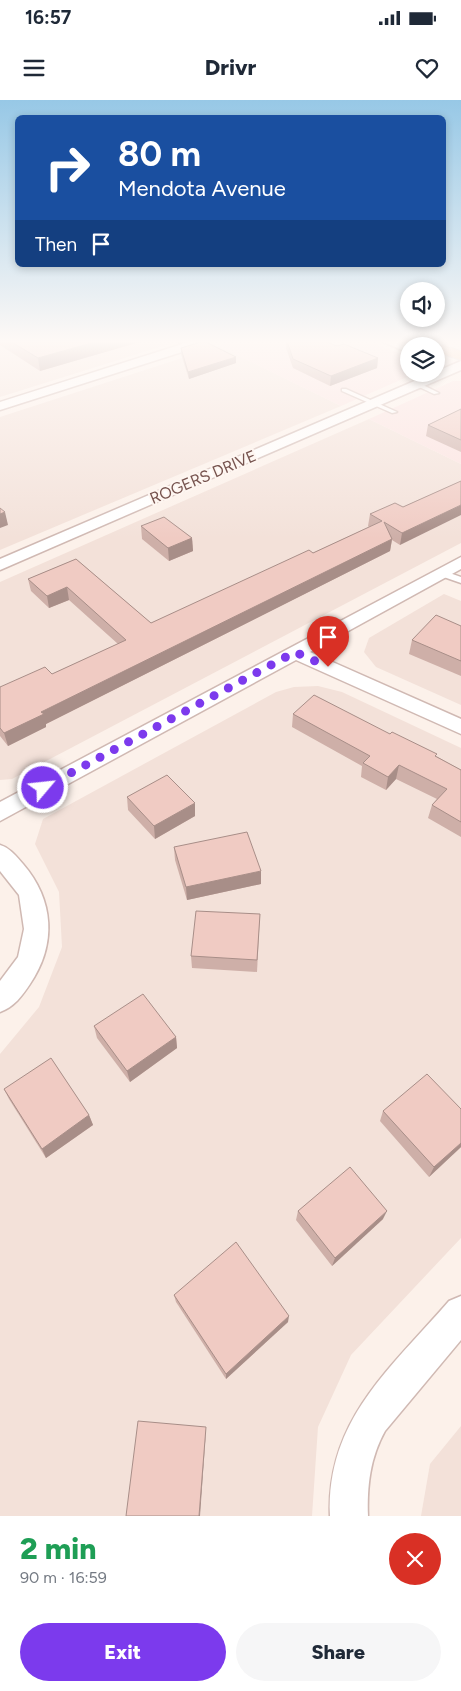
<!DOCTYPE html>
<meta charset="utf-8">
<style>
:root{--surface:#fff;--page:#f6f6f7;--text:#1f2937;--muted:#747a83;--accent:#7c3aed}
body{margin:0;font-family:Figtree,sans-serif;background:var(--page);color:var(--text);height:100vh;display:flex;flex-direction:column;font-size:19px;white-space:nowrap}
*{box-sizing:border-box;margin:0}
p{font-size:16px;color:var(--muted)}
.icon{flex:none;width:28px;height:28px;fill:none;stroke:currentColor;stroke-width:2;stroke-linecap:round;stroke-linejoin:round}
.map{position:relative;height:1416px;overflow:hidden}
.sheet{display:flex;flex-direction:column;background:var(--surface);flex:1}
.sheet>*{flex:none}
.top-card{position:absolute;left:15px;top:15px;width:431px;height:152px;border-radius:8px;box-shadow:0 2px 8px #0003;background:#1a4fa0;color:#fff;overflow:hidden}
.tools{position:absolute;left:400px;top:182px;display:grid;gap:10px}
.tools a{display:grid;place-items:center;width:45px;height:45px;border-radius:50%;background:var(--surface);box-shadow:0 2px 8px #0003;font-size:25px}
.pin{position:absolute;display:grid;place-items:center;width:42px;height:42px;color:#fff;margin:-51px -21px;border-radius:50% 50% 50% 0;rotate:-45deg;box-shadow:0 0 5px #0007}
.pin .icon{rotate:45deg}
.me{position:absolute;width:55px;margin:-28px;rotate:62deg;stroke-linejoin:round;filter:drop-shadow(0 0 4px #0008)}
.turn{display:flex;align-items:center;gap:18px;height:105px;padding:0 20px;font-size:22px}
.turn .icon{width:65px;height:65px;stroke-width:2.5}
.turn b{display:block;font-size:35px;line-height:42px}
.then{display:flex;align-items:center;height:48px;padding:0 20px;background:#0003;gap:10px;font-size:19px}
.round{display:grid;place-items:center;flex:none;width:52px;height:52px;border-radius:26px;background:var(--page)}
.summary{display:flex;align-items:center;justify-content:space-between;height:85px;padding:0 20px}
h1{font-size:30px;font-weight:800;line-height:38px;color:#1e9e55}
.cta{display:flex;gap:10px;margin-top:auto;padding:10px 20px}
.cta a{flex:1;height:58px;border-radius:30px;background:var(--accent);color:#fff;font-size:20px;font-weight:800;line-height:58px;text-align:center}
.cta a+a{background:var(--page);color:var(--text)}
.status{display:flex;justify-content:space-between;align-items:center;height:35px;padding:0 25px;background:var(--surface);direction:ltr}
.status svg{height:14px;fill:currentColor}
header{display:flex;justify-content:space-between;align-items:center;height:65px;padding:0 20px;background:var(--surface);font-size:22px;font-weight:800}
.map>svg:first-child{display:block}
.residential{fill:#f3e1d9}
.commercial{fill:#fbe1df}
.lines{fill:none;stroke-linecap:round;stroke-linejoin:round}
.service-casing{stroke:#d0b9b3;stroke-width:3}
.minor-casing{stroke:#d0b9b3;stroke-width:3}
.primary-casing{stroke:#d9cfcd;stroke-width:2}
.service{fill:#fff;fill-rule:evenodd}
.minor{fill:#fff;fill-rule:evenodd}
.primary{fill:#f6c7a7;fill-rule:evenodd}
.wall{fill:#ceafa8}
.shaded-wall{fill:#a88e88}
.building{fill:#f0cbc3;stroke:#a88e88}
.route{stroke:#7c3aed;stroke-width:9;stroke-dasharray:0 16.2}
.labels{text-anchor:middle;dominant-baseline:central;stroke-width:4;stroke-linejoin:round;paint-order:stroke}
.far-street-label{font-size:16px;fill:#76534e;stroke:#fef6f1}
</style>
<div class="status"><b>16:57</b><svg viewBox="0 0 49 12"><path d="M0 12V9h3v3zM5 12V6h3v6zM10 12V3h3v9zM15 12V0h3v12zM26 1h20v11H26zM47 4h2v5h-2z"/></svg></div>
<header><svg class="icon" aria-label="menu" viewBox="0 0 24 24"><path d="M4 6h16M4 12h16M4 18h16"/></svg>Drivr<svg class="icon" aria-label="heart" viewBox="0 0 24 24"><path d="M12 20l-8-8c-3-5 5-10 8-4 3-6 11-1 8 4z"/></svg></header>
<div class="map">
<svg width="461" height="1416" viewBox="0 0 461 1416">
<rect width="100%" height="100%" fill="#fcf1ea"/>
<!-- residential -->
<g class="residential">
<path d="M0,241h179l-179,56z"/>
<path d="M219,246l122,60 -341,144v-133z"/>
<path d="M369,319l92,45v79l-449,236 -12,1v-198z"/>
<path d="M444,494l17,7v104l-85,-38 -12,-15 5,-14z"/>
<path d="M318,586l24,6 119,56v490l-110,117 -33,72 -6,89h-312v-462l39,-47 23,-60 -3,-55 -24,-48 8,-25 233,-127 18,-5z"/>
<path d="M461,1326v90h-40l9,-52z"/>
</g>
<!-- commercial -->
<g class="commercial">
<path d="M233,241h132l44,16v17h5l-73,32 -122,-60z"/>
<path d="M453,281h8v83l-92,-45z"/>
</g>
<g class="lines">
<!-- service casing -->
<g class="service-casing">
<g id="service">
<path d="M415,283h4l20,10 -5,1 -19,-9z"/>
<path d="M342,289h4l51,23 -5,1 -50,-22z"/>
<path d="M441,470l20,7v6l-23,-8 -1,-2z"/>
</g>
</g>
<!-- minor casing -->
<g class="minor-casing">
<g id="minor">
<path d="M192,241h17l-2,3 -207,66v-8z"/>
<path d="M381,241h16l16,5h-4v7z"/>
<path d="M461,261v9l-461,200v-11z"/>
<path d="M461,457v12l-151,83 151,67v15l-165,-74 -296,161v-19z"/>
<path d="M0,745c10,3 16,11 23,19 31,36 34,80 7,120 -8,12 -16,23 -30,28v-31l18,-24 6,-28 -5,-34 -19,-24z"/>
<path d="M461,1196v44l-76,91c-15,27 -18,55 -17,85h-38c-4,-96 61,-148 119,-215z"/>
</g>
</g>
<!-- primary casing -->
<g class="primary-casing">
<path id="primary" d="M436,243l25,8v9l-25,-8v-6h-7z"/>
</g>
<!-- service -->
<use href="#service" class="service"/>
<!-- minor -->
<use href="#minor" class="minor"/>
<!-- primary -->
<use href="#primary" class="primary"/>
</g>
<!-- wall -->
<g class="wall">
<path d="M0,241h143l-103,30 -40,-26z"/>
<path d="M286,241h38l13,5 41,12 -1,10 -47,18 -37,-18 -7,-20z"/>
<path d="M181,248l55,15 -47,16 -8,-25z"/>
<path d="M461,309v43l-35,-16 2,-11z"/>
<path d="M461,381l-61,64 -8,-5 -2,11 -344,173v3l-38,19 -8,-10v-49l52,-13 66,-30 -49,-44 -20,8 -18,-17 -3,-12 48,-20 75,64 162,-70 56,-26 -1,-1 2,-12 33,-7z"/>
<path d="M141,426l51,12 1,13 -24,10 -27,-22z"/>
<path d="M461,526v50l-52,-22 3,-14z"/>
<path d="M293,614l97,20 46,22 25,14v67l-33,-19 4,-13 5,-6 -41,-20 -10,11 -25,-13 1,-11 -70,-39z"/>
<path d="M127,697l68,19 -40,23 -27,-29z"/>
<path d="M174,747l87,37 -74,16 -12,-40z"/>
<path d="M260,814l-3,58 -65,-4 -1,-12z"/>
<path d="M94,926l82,11 1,11 -47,34 -33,-44z"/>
<path d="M4,989l85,26 4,10 -47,33 -37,-59z"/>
<path d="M383,1011l78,36 -32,30 -49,-56z"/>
<path d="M298,1111l85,8 -51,47 -36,-46z"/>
<path d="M174,1195l114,27 -62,57 -50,-77z"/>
</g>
<!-- shaded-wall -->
<g class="shaded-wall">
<path d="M99,241h44l-103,30 -2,-13z"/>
<path d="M178,241h9l-9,3z"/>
<path d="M236,257v6l-47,16 -1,-7z"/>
<path d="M378,258l-1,10 -47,18 1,-10z"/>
<path d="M461,405v10l-61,30 2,-12z"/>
<path d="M5,412l3,13 -8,3v-14z"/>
<path d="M192,438l1,13 -24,10 -1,-13z"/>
<path d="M392,439l-2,12 -344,173v3l-38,19 -4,-13 37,-21z"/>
<path d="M67,487l2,13 -20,8 -2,-12z"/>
<path d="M399,665l-3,14 -10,11 2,-13z"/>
<path d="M195,703v13l-40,23 -1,-13z"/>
<path d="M261,771v13l-74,16 -1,-13z"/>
<path d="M176,937l1,11 -47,34 -3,-11z"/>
<path d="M89,1015l4,10 -47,33 -4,-9z"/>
<path d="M461,1043v4l-32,30 5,-10z"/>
<path d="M387,1111l-4,8 -51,47 3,-8z"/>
<path d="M289,1216l-1,6 -62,57v-5z"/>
<path d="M206,1327v3l-6,86h-1z"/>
</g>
<!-- building -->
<g class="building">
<path d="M10,241h89l-61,17z"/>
<path d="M204,241l32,16 -48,15 -7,-24z"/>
<path d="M287,241h37l13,5 7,-2 34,14 -47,18 -38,-17z"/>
<path d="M461,309v31l-33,-15z"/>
<path d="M461,381v24l-59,28 -18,-11 8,17 -351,173 3,2 -40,19 -4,-5v-41l45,-20 7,7 74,-34 -59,-53 -20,9 -19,-17 48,-20 75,64 158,-73 4,3 69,-32 -12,-7 25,-11 8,4z"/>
<path d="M0,408l5,4 -5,2z"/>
<path d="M164,417l28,21 -24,10 -27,-22z"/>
<path d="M436,515l25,11v35l-49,-21z"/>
<path d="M314,595l76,39 2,-2 45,22 -2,2 26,14v52l-29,-17 15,-16 -48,-24 -11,12 -25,-14 7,-7 -77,-42z"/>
<path d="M167,675l28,28 -41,23 -27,-29z"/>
<path d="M247,732l14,39 -75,16 -12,-40z"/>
<path d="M196,811l64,3 -3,46 -66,-4z"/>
<path d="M143,894l33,43 -49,34 -33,-45z"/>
<path d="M51,958l38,57 -47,34 -38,-60z"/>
<path d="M427,974l34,35v34l-27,24 -51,-56z"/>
<path d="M350,1067l37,44 -52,47 -37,-47z"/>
<path d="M236,1142l53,74 -63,58 -52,-79z"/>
<path d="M138,1321l68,6 -7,89h-73z"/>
</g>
<!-- sky -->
<linearGradient id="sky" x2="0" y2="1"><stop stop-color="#97c8e6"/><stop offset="0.55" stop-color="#fef9f6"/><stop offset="1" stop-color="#fef9f6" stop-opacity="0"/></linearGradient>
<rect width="461" height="439" fill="url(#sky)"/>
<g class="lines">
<!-- route -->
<path class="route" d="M43,688l252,-136 33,15"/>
</g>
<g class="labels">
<!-- far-street labels -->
<g class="far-street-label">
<text transform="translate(203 377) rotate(-23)">ROGERS DRIVE</text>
</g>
</g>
</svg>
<div class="tools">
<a><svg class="icon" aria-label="sound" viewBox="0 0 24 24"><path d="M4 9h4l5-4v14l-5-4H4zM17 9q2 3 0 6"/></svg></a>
<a><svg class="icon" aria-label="layers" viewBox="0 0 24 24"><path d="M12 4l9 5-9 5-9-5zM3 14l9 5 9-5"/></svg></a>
</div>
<div class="pin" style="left:328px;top:567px;background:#d93025"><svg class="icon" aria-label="arrive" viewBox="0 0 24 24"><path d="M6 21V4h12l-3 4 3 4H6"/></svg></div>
<svg class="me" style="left:43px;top:688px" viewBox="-20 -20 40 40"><circle r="17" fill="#7c3aed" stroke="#fff" stroke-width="3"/><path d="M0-11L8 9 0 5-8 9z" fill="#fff"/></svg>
<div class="top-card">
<div class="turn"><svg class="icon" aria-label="right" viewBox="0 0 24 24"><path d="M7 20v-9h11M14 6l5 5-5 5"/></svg><div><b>80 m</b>Mendota Avenue</div></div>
<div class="then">Then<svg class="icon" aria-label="arrive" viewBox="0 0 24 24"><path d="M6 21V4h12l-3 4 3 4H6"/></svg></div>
</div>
</div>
<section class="sheet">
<div class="summary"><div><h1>2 min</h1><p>90 m · 16:59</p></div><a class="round" style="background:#d93025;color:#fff"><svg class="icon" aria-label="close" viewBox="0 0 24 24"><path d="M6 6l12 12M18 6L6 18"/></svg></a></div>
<div class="cta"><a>Exit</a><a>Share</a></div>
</section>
